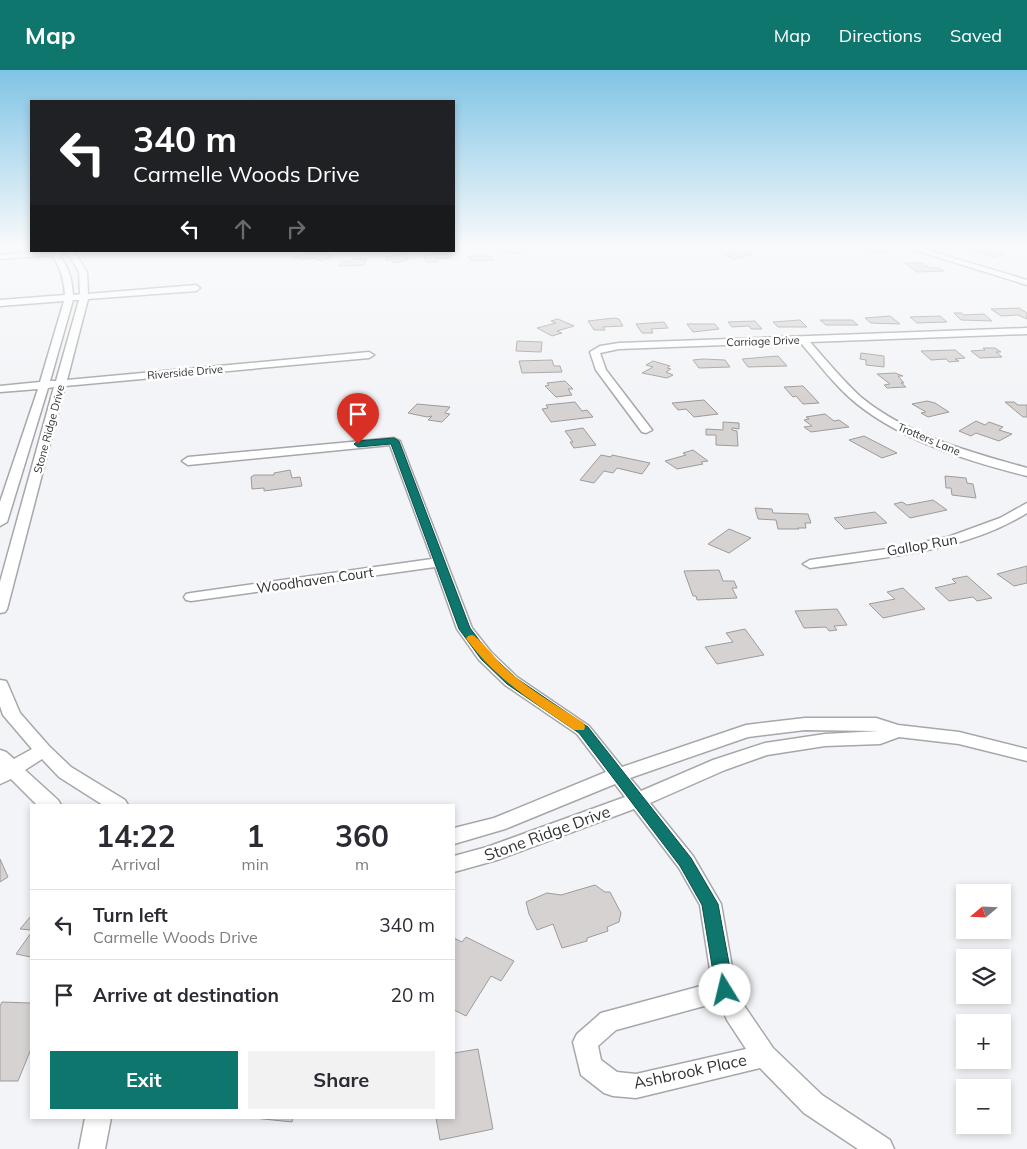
<!DOCTYPE html>
<meta charset="utf-8">
<style>
:root{--surface:#fff;--page:#f2f2f3;--text:#2b2b33;--muted:#7c7c81;--line:#e1e1e2;--accent:#0f766e}
body{margin:0;font-family:Mulish,sans-serif;background:var(--page);color:var(--text);height:100vh;display:flex;flex-direction:column;font-size:19px;white-space:nowrap}
*{box-sizing:border-box;margin:0}
p{font-size:16px;color:var(--muted)}
.icon{flex:none;width:28px;height:28px;fill:none;stroke:currentColor;stroke-width:2;stroke-linecap:round;stroke-linejoin:round}
.map{position:relative;flex:1;overflow:hidden}
.drawer{position:absolute;left:30px;top:734px;width:425px;height:315px;display:flex;flex-direction:column;background:var(--surface);border-radius:0px;box-shadow:0 2px 8px #0003}
.drawer>*{flex:none}
.banner{position:absolute;left:30px;top:30px;width:425px;height:152px;border-radius:0px;box-shadow:0 2px 8px #0003;background:#202124;color:#fff;overflow:hidden}
.needle{width:32px;rotate:251deg}
.buttons{position:absolute;left:956px;top:814px;display:grid;gap:10px}
.buttons a{display:grid;place-items:center;width:55px;height:55px;border-radius:0px;background:var(--surface);box-shadow:0 2px 8px #0003;font-size:25px}
.pin{position:absolute;display:grid;place-items:center;width:42px;height:42px;color:#fff;margin:-51px -21px;border-radius:50% 50% 50% 0;rotate:-45deg;box-shadow:0 0 5px #0007}
.pin .icon{rotate:45deg}
.me{position:absolute;width:55px;margin:-28px;rotate:351deg;stroke-linejoin:round;filter:drop-shadow(0 0 4px #0008)}
.turn{display:flex;align-items:center;gap:18px;height:105px;padding:0 20px;font-size:22px}
.turn .icon{width:65px;height:65px;stroke-width:2.5}
.turn b{display:block;font-size:35px;line-height:42px}
.lanes{display:flex;align-items:center;height:48px;padding:0 20px;background:#0003;justify-content:center;gap:25px;direction:ltr}
.lanes .off{opacity:.35}
.eta{display:flex;justify-content:space-evenly;align-items:center;height:85px;text-align:center}
.eta b{font-size:30px;font-weight:700;line-height:35px}
.button{display:flex;gap:10px;margin-top:auto;padding:10px 20px}
.button a{flex:1;height:58px;border-radius:0px;background:var(--accent);color:#fff;font-size:20px;font-weight:700;line-height:58px;text-align:center}
.button a+a{background:var(--page);color:var(--text)}
ul{padding:0;list-style:none}
li{display:flex;align-items:center;gap:15px;height:70px;padding:0 20px;border-top:1px solid var(--line)}
li div{flex:1}
li b{display:block;font-size:19px}
li em{font-style:normal}
header{display:flex;align-items:center;gap:30px;box-sizing:border-box;height:70px;padding:0 25px;background:var(--accent);color:#fff}
header strong{font-size:24px}
nav{display:flex;gap:28px;margin-inline-start:auto;font-size:18px}
.map>svg:first-child{display:block}
.building{fill:#d6d2d2;stroke:#9e9b9a}
.lines{fill:none;stroke-linecap:round;stroke-linejoin:round}
.minor-casing{stroke:#a6a7aa;stroke-width:3}
.minor{fill:#fff;fill-rule:evenodd}
.route{fill:#0f766e;stroke:#0a4d48}
.slow{fill:#f59e0b}
.labels{text-anchor:middle;dominant-baseline:central;stroke-width:5;stroke-linejoin:round;paint-order:stroke}
.far-street-label{font-size:11px;fill:#313233;stroke:#fff}
.street-label{font-size:14px;fill:#313233;stroke:#fff}
.near-street-label{font-size:16px;fill:#313233;stroke:#fff}
</style>
<header>
<strong>Map</strong>
<nav><a>Map</a><a>Directions</a><a>Saved</a></nav>
</header>
<div class="map">
<svg width="1027" height="1079" viewBox="0 0 1027 1079">
<rect width="100%" height="100%" fill="#f2f4f7"/>
<!-- building -->
<g class="building">
<path d="M509,176h9l14,3 -14,4h3l-1,1 -21,-4z"/>
<path d="M869,176l16,6 -13,1 -13,-6z"/>
<path d="M977,176l17,6 11,2 -12,3 -26,-8z"/>
<path d="M742,180l12,4 -20,5 -15,-7z"/>
<path d="M317,181l17,5 -13,5 -8,-3 -12,1 -7,-2z"/>
<path d="M448,183l1,5 -12,1 1,3h-12l-2,-7z"/>
<path d="M393,184h15v6l-15,3v-2l-7,-1v-4h7z"/>
<path d="M468,186h23l3,4 -23,1z"/>
<path d="M353,189h14l-3,6 -25,1 3,-5 8,1z"/>
<path d="M905,193h17l8,5h9l5,3 -27,1z"/>
<path d="M1019,238l8,5v6l-9,-4 -17,1 -10,-7z"/>
<path d="M954,243h7l3,2 20,-1 8,7 -31,-1z"/>
<path d="M890,246l10,8 -29,-1 -6,-5z"/>
<path d="M940,246l7,6 -30,1 -7,-6z"/>
<path d="M614,248l5,1 4,7 -20,1 2,3h-11l-6,-9z"/>
<path d="M558,249l16,7 -17,5 5,2 -10,3 -15,-8 19,-5 -5,-2z"/>
<path d="M800,250l7,7h-29l-5,-5z"/>
<path d="M820,250h32l6,5h-32z"/>
<path d="M755,251l7,8h-11l-2,-3 -17,1 -4,-5z"/>
<path d="M664,252l4,6 -17,1 2,4h-11l-6,-9z"/>
<path d="M687,254h28l4,5 -26,3z"/>
<path d="M517,271l25,1 -1,10 -25,-1z"/>
<path d="M983,278h12l6,4h-5l6,5 -22,1 -9,-7 14,-1z"/>
<path d="M955,280l10,8 -10,1 4,2 -10,1 -3,-3 -15,1 -10,-9z"/>
<path d="M861,283l23,3v11l-18,-2v-5l-6,-1z"/>
<path d="M778,286l9,10 -39,1 -6,-8z"/>
<path d="M703,289l22,1 5,7 -31,1 -6,-8z"/>
<path d="M552,290l2,6h6l2,6 -40,1 -3,-12z"/>
<path d="M653,291l17,5 -3,2 4,1 -5,3 7,3 -6,3 -25,-5 11,-6 -7,-2z"/>
<path d="M895,303l8,3h-5l6,7h-3l5,4 -19,1 -3,-3 6,-1 -13,-10z"/>
<path d="M565,311l8,8h-5l4,6 -16,2 -11,-11 4,-1 -2,-2z"/>
<path d="M803,316l16,17 -16,1 -7,-8 -3,1 -9,-10z"/>
<path d="M704,330l14,14 -24,3 -8,-8 -8,1 -6,-7z"/>
<path d="M927,331l8,2 14,9 -21,5 -7,-4 5,-1 -14,-8z"/>
<path d="M575,332l7,9 5,-1 6,7 -42,5 -9,-13 6,-1 -2,-3z"/>
<path d="M1005,332h9l4,3h9v12h-4z"/>
<path d="M417,334l33,3 -5,6 5,1 -8,8 -14,-2 4,-4 -5,1 -19,-4z"/>
<path d="M825,344l9,7 5,-1 10,7 -38,5 -7,-5 8,-1 -8,-6 5,-1 -3,-2z"/>
<path d="M976,351l9,4 4,-3 14,5 -4,3 13,4 -13,7 -23,-8 -5,3 -12,-5z"/>
<path d="M723,352l16,1v6l-7,-1v2l5,1 1,15 -22,-1v-10h-10v-6l17,1z"/>
<path d="M583,358l13,17 -22,3 -4,-6h3l-8,-11z"/>
<path d="M864,366l33,17 -15,5 -33,-18z"/>
<path d="M693,380l15,11 -7,1 2,2 -26,5 -12,-8 21,-6 -3,-2z"/>
<path d="M601,385l10,2 1,-2 38,8 -8,11 -25,-6 -4,5 -9,-2 -10,12 -14,-3z"/>
<path d="M290,400l2,8 8,-1 2,9 -38,5v-3l-12,1 -1,-12 3,-2h20v-2z"/>
<path d="M945,406l21,2 1,5 6,1 3,14 -24,-3 -1,-7h-5z"/>
<path d="M933,430l14,10 -37,8 -16,-14 8,-2 5,3z"/>
<path d="M755,438l17,1 1,4 35,1 3,9h-6l1,5h-8l1,1h-21l-2,-9 -18,-1z"/>
<path d="M875,442l12,11 -42,6 -11,-11z"/>
<path d="M729,459l22,9 -22,15 -21,-9z"/>
<path d="M1027,496v17l-13,3 -17,-12z"/>
<path d="M719,500l4,11h11l3,7h-5l5,10 -40,2 -1,-4h-3l-9,-25z"/>
<path d="M967,506l25,22 -15,3 -4,-4 -24,4 -14,-13 21,-5 -4,-4z"/>
<path d="M903,518l22,21 -42,9 -14,-14 26,-5 -8,-7z"/>
<path d="M837,539l10,16 -13,1 3,4 -8,1 -3,-4 -22,1 -9,-17z"/>
<path d="M745,559l19,26 -47,9 -12,-17 28,-5 -7,-9z"/>
<path d="M0,789l8,18 -8,5z"/>
<path d="M595,815l10,7h5l11,21 -2,9 -12,5 1,4 -21,7v3l-25,7 -9,-24 -16,6 -8,-16 -3,-12 21,-9 14,2z"/>
<path d="M31,846v14l-11,-1z"/>
<path d="M31,863v24l-15,-3z"/>
<path d="M466,867l48,24 -13,20 -10,-5 -25,40 -12,-6v-72l8,4z"/>
<path d="M2,932l29,1v46l-13,32h-18v-75z"/>
<path d="M478,979l15,80 -53,11 -4,-22h18v-65z"/>
<path d="M254,1048h39l-1,4z"/>
</g>
<g class="lines">
<!-- minor casing -->
<g class="minor-casing">
<g id="minor">
<path d="M902,176h11l114,34v5z"/>
<path d="M44,181h30l13,21 1,22 108,-9 4,3 -4,3 -108,8 -21,81 302,-28 5,3 -5,3 -304,28 -58,223 -2,3 -5,1v-31l54,-195 -6,1 -41,134 -7,4v-24l38,-113 -38,3v-6l40,-4 24,-81 -64,5v-6l65,-5c-1,-15 -4,-27 -13,-40l-52,4v-4zM67,182l12,20 1,22 -7,1c-1,-16 -4,-27 -14,-40zM73,230h6l-23,81h-6z"/>
<path d="M1027,258v6l-217,8c17,19 33,39 52,56 47,38 108,54 165,70v8c-59,-15 -122,-34 -170,-72 -22,-18 -39,-41 -57,-62l-181,7 -19,4 6,17 46,60 -6,3 -4,-1 -46,-62 -6,-18 10,-6 19,-3z"/>
<path d="M394,368l6,3 72,187 19,24 26,25 72,49 33,41 124,-42 59,-7h71l22,7 61,7 68,17v12l-68,-17 -60,-7 -19,7 -55,2 -58,9 -42,15 -75,33 43,53 28,48 15,86 7,14 30,44 49,47 68,45 4,9h-36l-54,-36 -44,-45 -124,30 -23,-2 -9,-3 -23,-18 -8,-33 4,-8 24,-21 111,-30 -12,-78 -21,-37 -45,-59 -137,51 -43,12v-16l33,-9 138,-50 -10,-13 -110,45 -51,15v-16l40,-10 112,-46 -29,-38 -72,-49 -26,-25 -22,-31 -22,-62 -244,34 -5,-1 -2,-3 2,-3 5,-1 241,-34 -42,-114 -202,20 -6,-4 6,-4zM805,660l74,1 -54,3 -60,9 -52,17 -72,31 -11,-13 118,-41zM719,932l8,18 19,29 -110,25 -19,-2 -16,-12 -3,-14 18,-16z"/>
<path d="M1027,433v10c-65,40 -143,44 -217,55l-7,-4 7,-4 84,-12 54,-11 52,-19z"/>
<path d="M0,610l6,1 2,4 12,28 29,33 22,21 54,33 3,5h-25l-44,-28 -17,-18 -17,11 33,30 3,5h-24l-26,-26 -11,5v-34l6,2 8,7 18,-10 -29,-34 -3,-9z"/>
<path d="M85,1048h26l-6,31h-26z"/>
</g>
</g>
<!-- minor -->
<use href="#minor" class="minor"/>
</g>
<!-- sky -->
<linearGradient id="sky" x2="0" y2="1"><stop stop-color="#80c4e5"/><stop offset="0.54" stop-color="#f9fafb"/><stop offset="1" stop-color="#f9fafb" stop-opacity="0"/></linearGradient>
<rect width="1027" height="327" fill="url(#sky)"/>
<!-- route -->
<path class="route" d="M394,368l5,3 71,187 19,25 27,25 72,49 103,131 27,46 16,86 -3,6 -6,2 -6,-2 -3,-6 -14,-85 -22,-39 -101,-133 -72,-49 -26,-25 -22,-30 -68,-185 -33,3 -4,-3 4,-3z"/>
<!-- slow -->
<path class="slow" d="M472,565c7,2 23,23 30,30 24,23 54,40 82,58l1,4 -1,3h-10c-39,-27 -77,-50 -106,-89l-2,-2 2,-3z"/>
<g class="labels">
<!-- far-street labels -->
<g class="far-street-label">
<text transform="translate(763 271) rotate(-2)">Carriage Drive</text>
<text transform="translate(185 302) rotate(-5)">Riverside Drive</text>
<text transform="translate(49 359) rotate(-75)">Stone Ridge Drive</text>
<text transform="translate(929 369) rotate(23)">Trotters Lane</text>
</g>
<!-- street labels -->
<g class="street-label">
<text transform="translate(922 475) rotate(-10)">Gallop Run</text>
<text transform="translate(315 510) rotate(-8)">Woodhaven Court</text>
</g>
<!-- near-street labels -->
<g class="near-street-label">
<text transform="translate(547 763) rotate(-20)">Stone Ridge Drive</text>
<text transform="translate(690 1001) rotate(-12)">Ashbrook Place</text>
</g>
</g>
</svg>
<div class="buttons">
<a><svg class="needle" viewBox="-14 -14 28 28"><path d="M0-13l5 13h-10z" fill="#e53935"/><path d="M0 13l5-13h-10z" fill="#7c7c81"/></svg></a>
<a><svg class="icon" aria-label="layers" viewBox="0 0 24 24"><path d="M12 4l9 5-9 5-9-5zM3 14l9 5 9-5"/></svg></a>
<a>+</a>
<a>−</a>
</div>
<div class="pin" style="left:358px;top:374px;background:#d93025"><svg class="icon" aria-label="arrive" viewBox="0 0 24 24"><path d="M6 21V4h12l-3 4 3 4H6"/></svg></div>
<svg class="me" style="left:725px;top:920px" viewBox="-20 -20 40 40"><circle r="19" fill="#fff"/><path d="M0-13L10 11 0 6-10 11z" fill="#0f766e"/></svg>
<div class="banner">
<div class="turn"><svg class="icon" aria-label="left" viewBox="0 0 24 24"><path d="M17 20v-9H6M10 6l-5 5 5 5"/></svg><div><b>340 m</b>Carmelle Woods Drive</div></div>
<div class="lanes"><svg class="icon" aria-label="left" viewBox="0 0 24 24"><path d="M17 20v-9H6M10 6l-5 5 5 5"/></svg><svg class="icon off" aria-label="ahead" viewBox="0 0 24 24"><path d="M12 20V5M6 11l6-6 6 6"/></svg><svg class="icon off" aria-label="right" viewBox="0 0 24 24"><path d="M7 20v-9h11M14 6l5 5-5 5"/></svg></div>
</div>
<section class="drawer">
<div class="eta">
<div><b>14:22</b><p>Arrival</p></div>
<div><b>1</b><p>min</p></div>
<div><b>360</b><p>m</p></div>
</div>
<ul>
<li><svg class="icon" aria-label="left" viewBox="0 0 24 24"><path d="M17 20v-9H6M10 6l-5 5 5 5"/></svg><div><b>Turn left</b><p>Carmelle Woods Drive</p></div><em>340 m</em></li>
<li><svg class="icon" aria-label="arrive" viewBox="0 0 24 24"><path d="M6 21V4h12l-3 4 3 4H6"/></svg><div><b>Arrive at destination</b></div><em>20 m</em></li>
</ul>
<div class="button"><a>Exit</a><a>Share</a></div>
</section>
</div>
